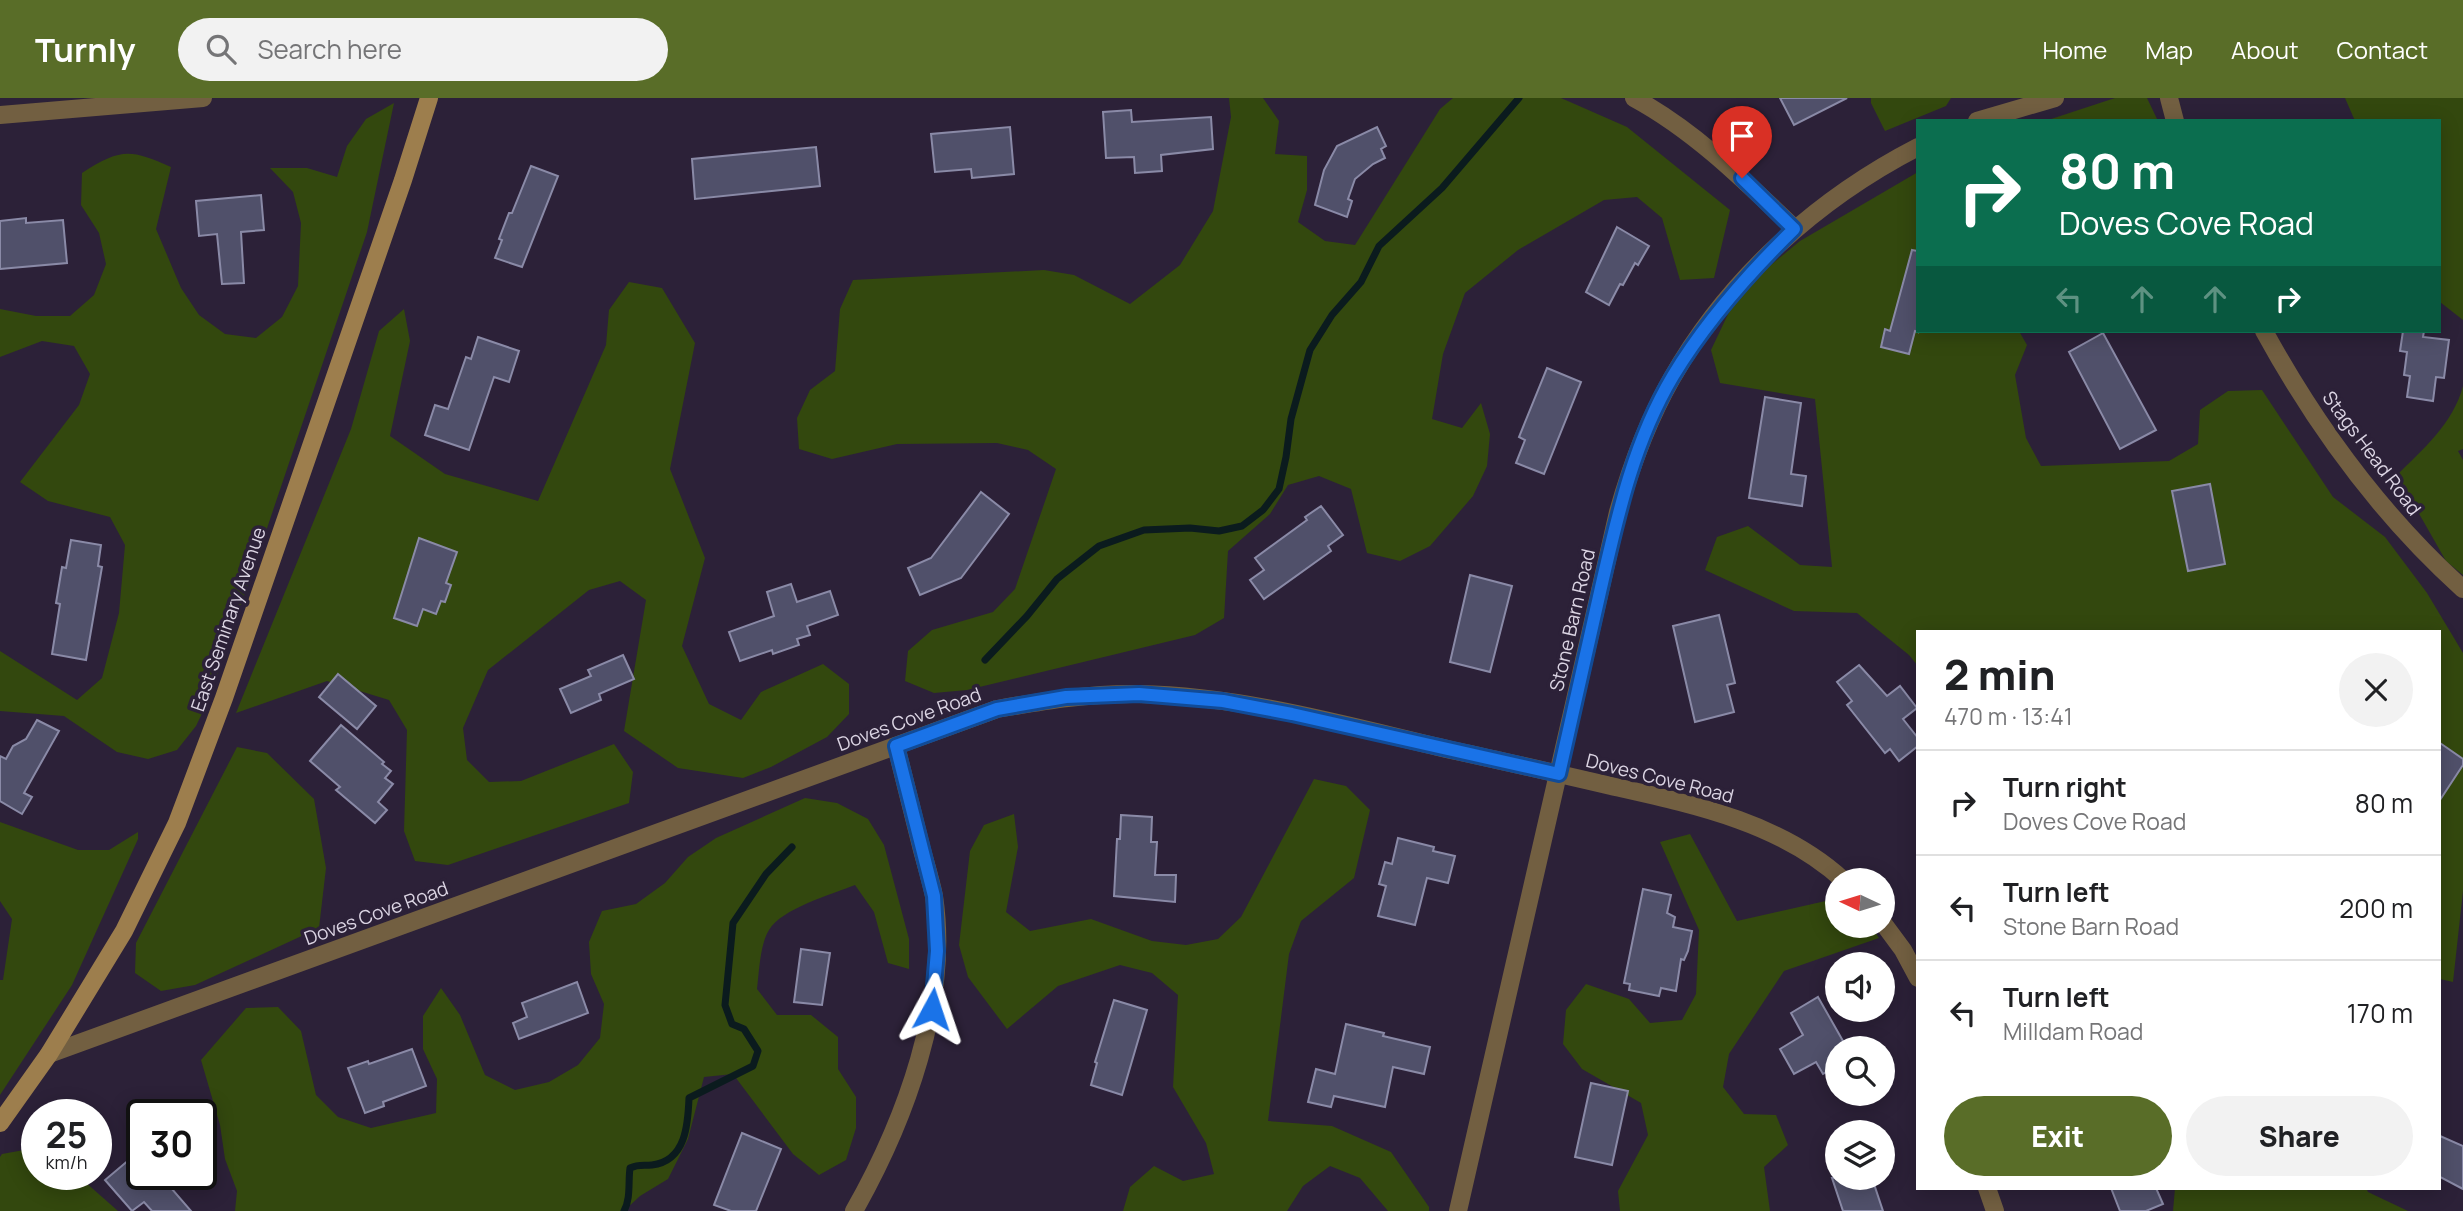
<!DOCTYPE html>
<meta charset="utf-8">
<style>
:root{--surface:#fff;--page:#f2f2f2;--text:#202124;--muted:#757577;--line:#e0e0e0;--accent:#596d28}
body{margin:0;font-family:Manrope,sans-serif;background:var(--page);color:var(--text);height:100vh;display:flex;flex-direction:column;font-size:26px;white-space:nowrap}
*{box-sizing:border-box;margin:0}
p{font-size:23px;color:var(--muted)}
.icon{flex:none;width:38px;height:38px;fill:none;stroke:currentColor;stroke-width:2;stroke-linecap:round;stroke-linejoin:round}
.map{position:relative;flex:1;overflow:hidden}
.panel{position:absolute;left:1916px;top:532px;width:525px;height:560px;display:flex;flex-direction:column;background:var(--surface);border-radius:0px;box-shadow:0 4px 18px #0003}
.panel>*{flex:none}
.banner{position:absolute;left:1916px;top:21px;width:525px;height:214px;border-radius:0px;box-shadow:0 4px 18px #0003;background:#0b6e4f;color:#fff;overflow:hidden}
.needle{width:46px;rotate:274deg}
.fabs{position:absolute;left:1825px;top:770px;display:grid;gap:14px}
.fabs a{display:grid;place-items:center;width:70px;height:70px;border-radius:50%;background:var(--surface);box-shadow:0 4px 18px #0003;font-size:35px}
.speed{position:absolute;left:21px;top:1001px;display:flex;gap:14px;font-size:35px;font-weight:700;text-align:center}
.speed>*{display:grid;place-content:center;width:91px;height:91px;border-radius:50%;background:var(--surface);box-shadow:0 4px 18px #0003;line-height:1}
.speed small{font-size:18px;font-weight:400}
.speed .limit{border:4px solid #111;border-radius:10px;background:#fff;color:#111}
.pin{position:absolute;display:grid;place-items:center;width:60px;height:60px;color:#fff;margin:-72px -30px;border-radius:50% 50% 50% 0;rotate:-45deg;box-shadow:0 0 7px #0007}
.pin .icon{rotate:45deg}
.me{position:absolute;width:77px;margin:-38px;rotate:5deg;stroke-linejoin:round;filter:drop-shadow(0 0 5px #0008)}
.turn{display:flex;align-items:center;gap:24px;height:147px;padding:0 28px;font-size:32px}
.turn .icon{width:91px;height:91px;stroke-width:2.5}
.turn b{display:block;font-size:49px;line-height:60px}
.lanes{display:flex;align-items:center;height:66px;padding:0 28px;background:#0003;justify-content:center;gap:35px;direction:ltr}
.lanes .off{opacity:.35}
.round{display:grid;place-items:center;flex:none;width:74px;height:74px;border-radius:37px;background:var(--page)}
.headline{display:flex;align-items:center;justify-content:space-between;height:119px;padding:0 28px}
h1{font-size:42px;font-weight:800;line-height:52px}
.button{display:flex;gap:14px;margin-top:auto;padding:14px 28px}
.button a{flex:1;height:80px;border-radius:42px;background:var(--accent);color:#fff;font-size:28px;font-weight:800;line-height:80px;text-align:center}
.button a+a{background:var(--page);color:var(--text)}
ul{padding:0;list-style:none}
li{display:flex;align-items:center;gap:21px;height:105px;padding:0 28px;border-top:2px solid var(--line)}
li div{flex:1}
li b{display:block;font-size:26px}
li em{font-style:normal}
header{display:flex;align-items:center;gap:42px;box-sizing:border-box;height:98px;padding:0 35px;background:var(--accent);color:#fff}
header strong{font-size:33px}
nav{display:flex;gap:38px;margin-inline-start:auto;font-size:24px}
.search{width:490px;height:63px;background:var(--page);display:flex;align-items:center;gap:18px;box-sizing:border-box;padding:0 24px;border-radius:38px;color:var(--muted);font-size:26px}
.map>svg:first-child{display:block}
.green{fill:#33480e}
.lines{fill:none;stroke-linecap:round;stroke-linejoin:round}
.stream{stroke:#0b1b1e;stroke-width:7}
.building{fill:#50506a;stroke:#8a8aa7;stroke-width:2}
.street{stroke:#725f41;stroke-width:18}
.secondary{stroke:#9d7e4d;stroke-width:18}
.route-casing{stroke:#114b97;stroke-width:18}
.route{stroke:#1a73e8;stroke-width:12}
.labels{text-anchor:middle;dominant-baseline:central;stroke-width:7;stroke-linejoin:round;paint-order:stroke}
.street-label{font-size:19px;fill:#dbd4e3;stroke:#2c2138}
</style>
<header>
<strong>Turnly</strong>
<div class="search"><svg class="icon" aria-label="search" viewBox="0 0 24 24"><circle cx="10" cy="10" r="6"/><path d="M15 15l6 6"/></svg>Search here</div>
<nav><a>Home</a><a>Map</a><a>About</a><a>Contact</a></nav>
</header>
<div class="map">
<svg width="2463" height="1113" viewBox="0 0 2463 1113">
<rect width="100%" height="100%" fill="#2c2138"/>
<!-- green -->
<g class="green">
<path d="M1229,0h34l16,23 -4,33 32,2v34l-9,32 27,19 30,4 85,-136 13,-11h108l66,29 103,83 -16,68 -34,2 -18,-62 -25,-21 -33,3 -86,50 -53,43 -22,61 -11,65 30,9 19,-25 9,31 -3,32 -14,30 -43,50 -30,15 -33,-8 -16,-64 -32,-13 -31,9 -18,29 -42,37 -4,67 -29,17 -228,55 -33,3 -29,-12 3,-30 24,-21 61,-18 22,-23 41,-120 -28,-19 -31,-7 -100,1 -65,15 -33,-10 -2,-31 13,-28 25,-19 5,-62 13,-29 191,-10 30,5 56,29 50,-39 33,-54 18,-94z"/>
<path d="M1871,0h80l-5,8 -61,25 -14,-28z"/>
<path d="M2115,0h32l11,23h-113z"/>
<path d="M2345,0h118v222l-23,-18v-181h-85z"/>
<path d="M394,5l-27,129 -157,465 -14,29 -19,24 -29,9 -31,-7 -53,-36 -64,-5v-60l77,49 25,-22 17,-65 6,-68 -15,-28 -62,-16 -28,-19 59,-77 11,-31 -16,-28 -32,-5 -42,16v-48l36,7h34l24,-21 12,-31 -7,-31 -18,-28 1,-32c39,-25 48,-24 89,-6l-15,62 25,59 18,27 26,19 31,4 26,-21 16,-31 3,-63 -8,-31 -23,-24h37l30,9 10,-31 19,-27z"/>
<path d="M1918,74v159h101l8,14 -12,30 11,63 15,28 128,-5 29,-17 2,-34 28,-19 34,-1 71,107 52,40 42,56 36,60v238l-10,91 -13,-3v-347h-522v34l-9,-11 -52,-42 -63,-2 -89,-41 12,-33 31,-11 52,39 32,2 -17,-168 -95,-16 -9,-33 28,-59 61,-50z"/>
<path d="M629,184l33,6 33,55 -25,126 35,89 -23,88 27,58 32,16 20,-28 62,-28 26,20v30l-22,23 -56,30 -28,11 -65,-10 -54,-37 22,-131 -26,-19 -31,9 -101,80 -25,58 4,32 22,22 32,-1 93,-37 19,28 -4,31 -181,62 -33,-4 -11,-30 3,-101 -18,-30 -62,-19 -91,32 115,-284 28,-98 25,-22 6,32 -20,95 55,38 93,27 68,-156 3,-35z"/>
<path d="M2463,288v63l-5,2 5,9v115l-17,-14 -49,-86c26,-26 56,-51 66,-89z"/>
<path d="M237,649l30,6 47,46 12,69 -7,60 -124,57 -34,6 -26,-18 1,-30z"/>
<path d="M1314,681l32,7 24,24 -16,68 -53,43 -12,33 -21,167 64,5 59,26 38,55v4h-41l-28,-33 -30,-12 -27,20 -16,25h-164l7,-24 24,-21 29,15 31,-7 -8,-31 -33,-56 5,-92 -26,-22 -32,-8 -62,21 -51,43 -39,-52 -9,-32 11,-94 14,-26 30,-11 4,33 -12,65 24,19 61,-12 61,22 34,4 32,-6 23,-22z"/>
<path d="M805,700l32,5 31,16 16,26 25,94v30l-21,-6 -14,-51 -19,-27c-23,9 -74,24 -86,45 -9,14 -10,43 -12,59l20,26h34l27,22v32l18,28v31l-10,32 -27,15 -26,-21 -60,-80 -29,3 -16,62 -20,40 -28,17 -16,15h-389l2,-20 -12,-32 -5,-34 -19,-65 45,-52 32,-1 23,24 15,64 22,22 33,11 65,-15 1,-34 -14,-30v-33l18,-28 19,27 25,60 30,15 34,-8 29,-17 22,-27 4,-34 -13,-30 -2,-32 13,-31 34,-7 29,-21 23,-26 28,-19z"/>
<path d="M0,724l78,28h31l29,-18v7l-66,146 -72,110v-115h3l9,-61 -12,-18z"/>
<path d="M1690,736l47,87 93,-21 7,3 1,23h33l8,12 -95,33 -55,83 -6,33 21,27 32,1 12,30 -24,22 6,44h-150l-2,-20 30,-56 -7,-32 -59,-34 -19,-25 3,-34 20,-26 43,15 21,24 32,-3 14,-26 3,-64 -39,-88z"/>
<path d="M35,1050l2,1v25h39l42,37h-118v-54l2,-3z"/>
<path d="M2175,1090h191l2,4 40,19h-235z"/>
</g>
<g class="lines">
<!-- stream -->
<g class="stream">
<path d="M985,562l42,-44 30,-37 42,-33 45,-16 46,-2 29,3 23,-5 21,-16 16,-21 7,-32 5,-38 19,-69 22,-35 29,-33 18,-36 63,-58 77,-90"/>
<path d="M624,1113c7,-13 4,-29 6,-43 9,-4 13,-2 22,-3 34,-4 36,-41 37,-67l64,-32 5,-15 -14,-22 -12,-5 -7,-19 8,-82 33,-49 26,-27"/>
</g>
</g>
<!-- building -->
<g class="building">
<path d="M1780,0h67l-53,27z"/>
<path d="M1131,12l1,12 79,-5 2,32 -52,6 1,16 -27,2 -1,-16 -28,1 -3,-46z"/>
<path d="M1010,29l4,47 -42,4 -1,-9 -36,3 -4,-38z"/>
<path d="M1377,29l9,19 -5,3 4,9 -12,6 -18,15 -7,20 4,2 -5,16 -32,-12 9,-35 13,-24z"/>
<path d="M816,49l4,39 -125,13 -3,-40z"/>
<path d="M531,68l27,10 -36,91 -27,-9 7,-18 -3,-1 10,-26h3z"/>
<path d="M261,97l3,35 -23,2 3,51 -22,1 -5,-50 -18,2 -3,-35z"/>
<path d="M26,120v5l37,-3 4,43 -67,6v-48z"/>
<path d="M1617,129l32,19 -11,19 -3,-2 -12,22 -3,-1 -11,21 -23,-13z"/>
<path d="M1912,152l6,1v81l-3,-1 -6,23 -28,-7 4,-18 5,2z"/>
<path d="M2403,233h21l-1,6 26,3 -5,38 -8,-1 -3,24 -26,-4 3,-21 -6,-1 3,-23 -7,-1z"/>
<path d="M2103,235l53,97 -36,19 -51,-97z"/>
<path d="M478,239l41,14 -10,31 -15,-5 -25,73 -44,-15 10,-30 13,4 18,-52 5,2z"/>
<path d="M1547,270l34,14 -37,92 -28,-11 9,-23 -6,-3z"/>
<path d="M1765,299l36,6 -10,71 15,2 -4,30 -53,-8z"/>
<path d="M2210,386l15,80 -37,7 -16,-80z"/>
<path d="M981,394l28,22 -48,64 -41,17 -12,-27 23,-10z"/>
<path d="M1321,408l22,29 -15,11 3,5 -67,48 -14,-19 14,-10 -9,-12 52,-38 -2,-3z"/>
<path d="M419,440l38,14 -11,31 5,2 -6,17 -4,-1 -5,13 -13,-5 -6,17 -23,-8z"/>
<path d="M71,442l30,5 -3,21 4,1 -16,93 -34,-6 8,-50 -4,-1 6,-36 4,1z"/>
<path d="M1470,477l42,11 -22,86 -40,-10z"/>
<path d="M791,486l6,18 33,-11 8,24 -31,11 3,9 -13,4 2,6 -26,9 -1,-4 -32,11 -11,-29 45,-16 -7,-24z"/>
<path d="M1719,517l16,68 -8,2 7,27 -39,10 -22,-96z"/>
<path d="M623,557l11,24 -35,15 2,6 -30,13 -11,-24 31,-13 -3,-6z"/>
<path d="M1859,567l28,31 13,-10 17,22 -14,11 15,19v8l-19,15 -9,-12 -5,4 -38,-48 5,-4 -15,-19z"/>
<path d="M338,576l38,32 -19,23 -38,-32z"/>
<path d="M37,622l22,11 -35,62 8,4 -10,17 -22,-13v-45l6,3 7,-13 13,-7z"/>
<path d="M341,627l43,37 -2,2 9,7 -6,7 8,6 -15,18 9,8 -12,13 -39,-33 4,-3 -30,-26z"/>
<path d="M2440,645l23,16v6l-23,35z"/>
<path d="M1121,717l31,2 -1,25h6l-2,33h21l-1,27 -61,-6 3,-57h3z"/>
<path d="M1398,740l36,9 -1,4 22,5 -7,27 -21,-5 -12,47 -37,-9 8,-30 -7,-2 6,-22 7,2z"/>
<path d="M1643,791l28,6 -4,18 8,4 -2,10 19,4 -4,20 -4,9 -3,-1 -5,32 -15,-3 -2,8 -30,-6 1,-6 -6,-1z"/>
<path d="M801,851l29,4 -8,52 -28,-3z"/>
<path d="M577,884l11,31 -69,26 -6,-16 14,-6 -5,-14z"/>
<path d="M1818,899l29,51h-9v18l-15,8 -7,-12 -22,12 -14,-25 23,-14 -12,-22z"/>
<path d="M1114,902l33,10 -25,85 -31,-10 6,-22 -2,-1z"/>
<path d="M1346,926l38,9 -1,3 47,11 -6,27 -31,-7 -8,40 -51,-11 -3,11 -23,-5 8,-33 19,5z"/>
<path d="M412,951l14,37 -43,16 1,4 -19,7 -17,-45 20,-7 1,3z"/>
<path d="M1591,985l37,8 -16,74 -37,-8z"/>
<path d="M742,1035l39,16 -25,62h-25l-17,-6z"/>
<path d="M2440,1038l23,10v43l-23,-12z"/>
<path d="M142,1051v25h17l32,37h-39l-8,-9 -12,9 -27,-31z"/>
<path d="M1832,1080h40l11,33h-40z"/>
<path d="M2111,1090h45l7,16 -17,7h-26z"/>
</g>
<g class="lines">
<!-- street -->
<g class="street">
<path d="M1634,0c61,33 111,83 161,131"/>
<path d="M2169,0l6,23"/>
<path d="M0,17l203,-17"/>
<path d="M1977,23l78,-23"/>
<path d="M2264,233c52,95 118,185 199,258"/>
<path d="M1883,825l20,27 15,28"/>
<path d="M49,956l948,-345c47,-8 94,-16 142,-15 107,2 213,33 317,57 51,11 103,23 155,35 80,18 169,36 232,94"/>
<path d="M1987,1090l8,23"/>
<path d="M854,1113c51,-90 96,-210 80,-315 -3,-15 -8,-31 -12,-46 -9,-35 -17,-69 -26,-104"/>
<path d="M1458,1113l160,-699c13,-46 30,-92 54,-134 56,-99 145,-179 246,-231"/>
</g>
<!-- secondary -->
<path class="secondary" d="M0,1025l49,-69 75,-123 53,-108 47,-125 179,-518 26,-82"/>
</g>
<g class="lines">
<!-- route casing -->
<g class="route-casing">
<path id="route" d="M932,911l5,-58 -3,-55 -38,-150 101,-37 69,-12 73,-3 84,7 69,13 267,60c14,-61 27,-121 41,-182 17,-74 33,-149 73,-216 33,-55 76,-103 121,-147l-52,-51"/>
</g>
<!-- route -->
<use href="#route" class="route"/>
</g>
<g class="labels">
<!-- street labels -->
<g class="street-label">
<text transform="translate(2372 355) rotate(53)">Stags Head Road</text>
<text transform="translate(228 521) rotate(-71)">East Seminary Avenue</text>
<text transform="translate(1572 522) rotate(-77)">Stone Barn Road</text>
<text transform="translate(909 621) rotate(-20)">Doves Cove Road</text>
<text transform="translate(1660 680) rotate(14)">Doves Cove Road</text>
<text transform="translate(376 815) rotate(-20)">Doves Cove Road</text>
</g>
</g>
</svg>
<div class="fabs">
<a><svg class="needle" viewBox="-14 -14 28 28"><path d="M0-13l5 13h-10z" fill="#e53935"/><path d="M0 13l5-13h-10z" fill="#757577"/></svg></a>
<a><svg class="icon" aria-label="sound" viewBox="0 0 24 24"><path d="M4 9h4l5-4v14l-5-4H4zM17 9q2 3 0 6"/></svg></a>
<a><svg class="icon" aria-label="search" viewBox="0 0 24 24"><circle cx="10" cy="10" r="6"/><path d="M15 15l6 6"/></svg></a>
<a><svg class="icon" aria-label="layers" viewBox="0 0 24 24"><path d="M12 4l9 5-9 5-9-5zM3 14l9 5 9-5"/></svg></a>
</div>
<div class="speed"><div>25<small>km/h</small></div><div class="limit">30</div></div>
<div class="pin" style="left:1742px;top:80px;background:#d93025"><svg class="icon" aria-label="arrive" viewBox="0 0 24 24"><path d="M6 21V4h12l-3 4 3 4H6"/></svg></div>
<svg class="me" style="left:932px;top:911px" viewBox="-20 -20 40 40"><path d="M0-17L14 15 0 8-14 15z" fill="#1a73e8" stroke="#fff" stroke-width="4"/></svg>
<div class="banner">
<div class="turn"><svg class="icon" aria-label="right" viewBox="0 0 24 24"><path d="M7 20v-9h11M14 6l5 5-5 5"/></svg><div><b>80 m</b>Doves Cove Road</div></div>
<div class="lanes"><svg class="icon off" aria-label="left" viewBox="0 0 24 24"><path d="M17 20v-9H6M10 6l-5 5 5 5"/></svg><svg class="icon off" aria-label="ahead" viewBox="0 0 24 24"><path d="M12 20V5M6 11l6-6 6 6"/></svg><svg class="icon off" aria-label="ahead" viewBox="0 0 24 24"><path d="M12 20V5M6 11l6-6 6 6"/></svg><svg class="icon" aria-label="right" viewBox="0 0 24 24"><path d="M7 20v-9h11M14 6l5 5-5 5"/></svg></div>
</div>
<section class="panel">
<div class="headline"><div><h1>2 min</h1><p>470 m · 13:41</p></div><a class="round"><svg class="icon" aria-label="close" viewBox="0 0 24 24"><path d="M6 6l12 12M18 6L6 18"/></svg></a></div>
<ul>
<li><svg class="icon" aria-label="right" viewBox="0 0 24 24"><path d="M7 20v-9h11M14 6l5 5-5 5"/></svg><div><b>Turn right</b><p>Doves Cove Road</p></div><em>80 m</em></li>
<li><svg class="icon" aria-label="left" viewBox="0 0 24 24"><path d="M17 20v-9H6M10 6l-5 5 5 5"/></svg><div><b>Turn left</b><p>Stone Barn Road</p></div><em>200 m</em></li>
<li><svg class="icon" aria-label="left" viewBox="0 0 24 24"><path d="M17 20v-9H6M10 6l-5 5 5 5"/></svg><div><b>Turn left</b><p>Milldam Road</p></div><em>170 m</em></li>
</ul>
<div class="button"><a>Exit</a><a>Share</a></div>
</section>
</div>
